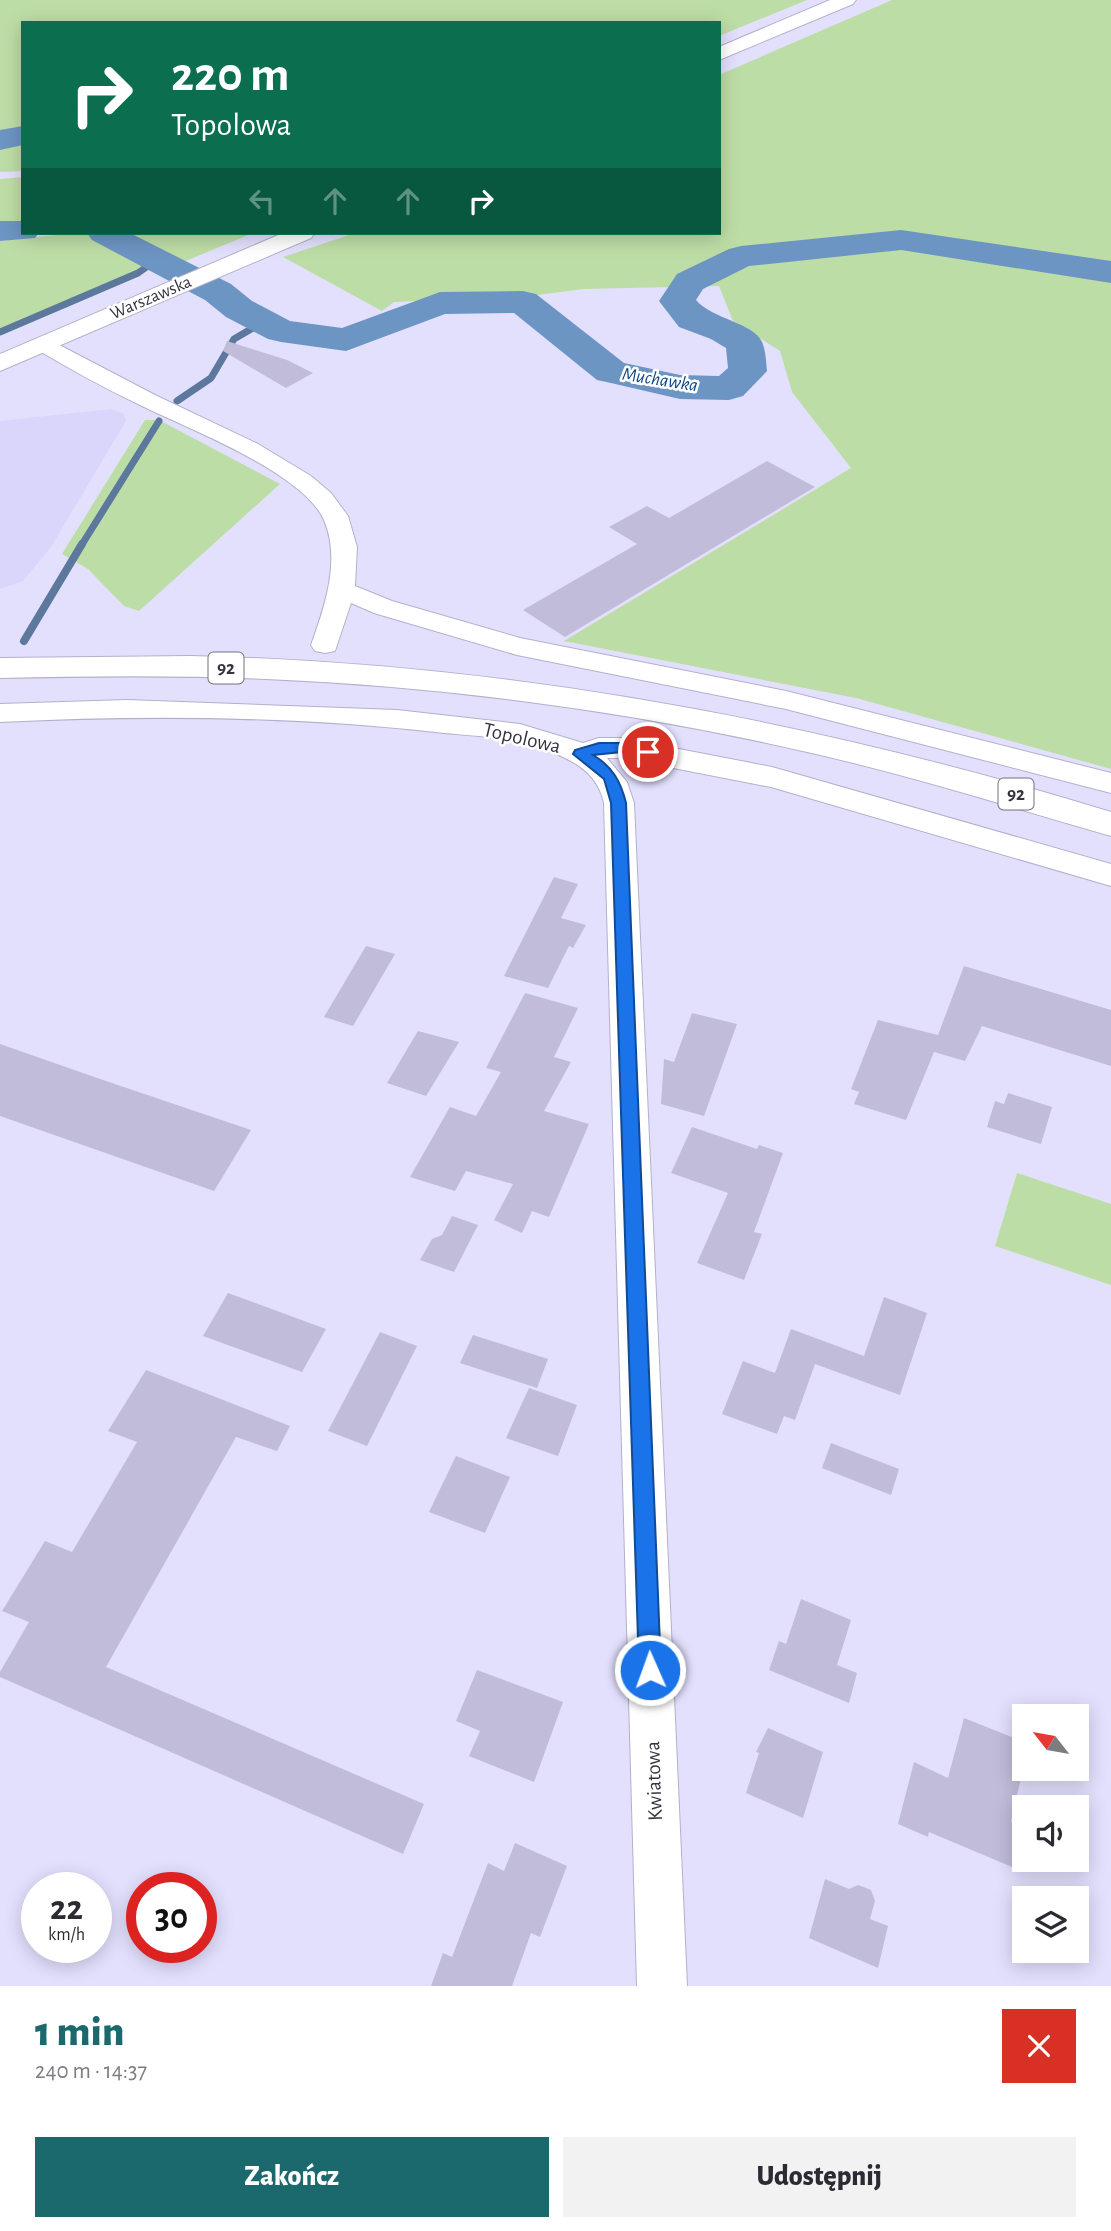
<!DOCTYPE html>
<html lang="pl">
<meta charset="utf-8">
<style>
:root{--surface:#fff;--page:#f2f2f3;--text:#2b2b33;--muted:#7c7c81;--accent:#1b696d}
body{margin:0;font-family:"Alegreya Sans",sans-serif;background:var(--page);color:var(--text);height:100vh;display:flex;flex-direction:column;font-size:26px;white-space:nowrap}
*{box-sizing:border-box;margin:0}
p{font-size:23px;color:var(--muted)}
.icon{flex:none;width:38px;height:38px;fill:none;stroke:currentColor;stroke-width:2;stroke-linecap:round;stroke-linejoin:round}
.map{position:relative;height:1986px;overflow:hidden}
.panel{display:flex;flex-direction:column;background:var(--surface);flex:1}
.panel>*{flex:none}
.guide{position:absolute;left:21px;top:21px;width:700px;height:214px;border-radius:0px;box-shadow:0 4px 18px #0003;background:#0b6e4f;color:#fff;overflow:hidden}
.needle{width:46px;rotate:301deg}
.fabs{position:absolute;left:1012px;top:1704px;display:grid;gap:14px}
.fabs a{display:grid;place-items:center;width:77px;height:77px;border-radius:0px;background:var(--surface);box-shadow:0 4px 18px #0003;font-size:35px}
.speed{position:absolute;left:21px;top:1872px;display:flex;gap:14px;font-size:35px;font-weight:700;text-align:center}
.speed>*{display:grid;place-content:center;width:91px;height:91px;border-radius:50%;background:var(--surface);box-shadow:0 4px 18px #0003;line-height:1}
.speed small{font-size:18px;font-weight:400}
.speed .limit{border:10px solid #d22;background:#fff;color:#111}
.pin{position:absolute;display:grid;place-items:center;width:60px;height:60px;color:#fff;margin:-30px;border:4px solid #fff;border-radius:50%;box-shadow:0 2px 7px #0007}
.me{position:absolute;width:77px;margin:-38px;rotate:358deg;stroke-linejoin:round;filter:drop-shadow(0 0 5px #0008)}
.turn{display:flex;align-items:center;gap:24px;height:147px;padding:0 35px;font-size:32px}
.turn .icon{width:91px;height:91px;stroke-width:2.5}
.turn b{display:block;font-size:49px;line-height:60px}
.lanes{display:flex;align-items:center;height:66px;padding:0 35px;background:#0003;justify-content:center;gap:35px;direction:ltr}
.lanes .off{opacity:.35}
.round{display:grid;place-items:center;flex:none;width:74px;height:74px;border-radius:0px;background:var(--page)}
.overview{display:flex;align-items:center;justify-content:space-between;height:119px;padding:0 35px}
h1{font-size:42px;font-weight:800;line-height:52px;color:var(--accent)}
.primary-button{display:flex;gap:14px;margin-top:auto;padding:14px 35px}
.primary-button a{flex:1;height:80px;border-radius:0px;background:var(--accent);color:#fff;font-size:28px;font-weight:800;line-height:80px;text-align:center}
.primary-button a+a{background:var(--page);color:var(--text)}
.map>svg:first-child{display:block}
.built{fill:#dad5fa}
.green{fill:#bddda6}
.lines{fill:none;stroke-linecap:round;stroke-linejoin:round}
.stream-far1{stroke:#5c789c;stroke-width:7}
.stream{stroke:#5c789c;stroke-width:8}
.river{fill:#6d95c3;fill-rule:evenodd}
.building{fill:#c0bcd9}
.minor-casing{stroke:#b3b0cc;stroke-width:2}
.major-casing{stroke:#b3b0cc;stroke-width:2}
.minor{fill:#fff;fill-rule:evenodd}
.major{fill:#fff;fill-rule:evenodd}
.route{fill:#1a73e8;stroke:#114b97;stroke-width:2}
.labels{text-anchor:middle;dominant-baseline:central;stroke-width:5;stroke-linejoin:round;paint-order:stroke}
.far-street-label{font-size:18px;fill:#353440;stroke:#fff}
.far-water-label{font-size:19px;font-style:italic;fill:#0c4781;stroke:#fff}
.shield{fill:#fff;stroke:#727179;stroke-width:2}
.shield-label{font-size:19px;font-weight:bold;fill:#353440}
.street-label{font-size:21px;fill:#353440;stroke:#fff}
</style>
<div class="map">
<svg width="1111" height="1986" viewBox="0 0 1111 1986">
<rect width="100%" height="100%" fill="#e3e0fe"/>
<!-- built -->
<path class="built" d="M111,409l12,4 3,8 -75,126 -28,34 -23,8v-168z"/>
<!-- green -->
<g class="green">
<path d="M0,0h807l-88,36v-13h-696v110l-23,4z"/>
<path d="M892,0h219v769l-255,-71 -292,-57 287,-173 -59,-76 -12,-41 -47,-30 -14,-35 -135,3 -101,13 -49,-2 -40,2 -12,9 -99,-54 72,-24h364v-158z"/>
<path d="M23,139v32l-23,1v-30z"/>
<path d="M23,177v48l-23,2v-48z"/>
<path d="M116,233h137l-72,30z"/>
<path d="M66,234l27,1 60,27 -15,11 -138,59v-91z"/>
<path d="M145,420h14l121,64 -141,127 -15,-5 -36,-37 -26,-15z"/>
<path d="M1017,1173l94,31v81l-116,-39z"/>
</g>
<g class="lines">
<!-- stream-far1 -->
<g class="stream-far1">
<path d="M0,332l138,-59 20,-14"/>
<path d="M177,401l34,-23 23,-39 29,-17"/>
<path d="M81,546l78,-125"/>
</g>
<!-- stream -->
<path class="stream" d="M24,641l58,-97"/>
<!-- river -->
<g class="river">
<path d="M23,126v19l-23,5v-20z"/>
<path d="M0,221h23v12h16l-4,5 -35,3z"/>
<path d="M901,230l210,31v22l-210,-33 -152,16 -46,23 -7,11c16,19 58,23 66,42 4,9 4,20 5,29l-24,25 -14,4 -49,-1 -69,-16 -14,-3 -83,-67 -69,1 -99,37 -65,-9 -13,-3 -42,-22 -21,-17 -113,-60 -5,-7h43l101,51 21,17 38,20 52,7 98,-36 83,-1 13,3 88,69 56,12 39,1 9,-8 -2,-20 -15,-9 -32,-12 -20,-26 18,-27 52,-25 12,-3z"/>
</g>
</g>
<!-- building -->
<g class="building">
<path d="M227,341l60,19 26,13 -27,15 -63,-37z"/>
<path d="M767,461l48,26 -250,150 -42,-27 114,-66 -28,-17 38,-21 22,12z"/>
<path d="M554,877l24,7 -17,34 25,7 -13,23 -4,-2 -21,42 -44,-12z"/>
<path d="M366,946l29,8 -42,72 -29,-9z"/>
<path d="M964,966l147,44v56l-129,-40 -17,35 -31,-9 -28,68 -52,-16 5,-12 -8,-3 27,-69 60,15z"/>
<path d="M525,993l53,15 -24,49 17,5 -27,49 45,13 -40,93 -17,-6 -10,22 -28,-13 19,-36 -47,-13 -11,20 -45,-14 40,-70 26,9 25,-44 -15,-4z"/>
<path d="M692,1013l45,11 -33,92 -43,-12 3,-45 10,3z"/>
<path d="M418,1031l41,11 -33,54 -39,-13z"/>
<path d="M0,1044l103,36 148,50 -37,61 -214,-75z"/>
<path d="M1008,1093l44,14 -11,37 -54,-17 8,-26 9,3z"/>
<path d="M692,1127l65,22 2,-4 24,8 -29,79 8,2 -18,46 -47,-17 31,-70 -57,-20z"/>
<path d="M452,1216l26,9 -24,47 -34,-12 12,-21 10,-4z"/>
<path d="M228,1293l98,36 -24,43 -99,-36z"/>
<path d="M884,1297l43,16 -27,82 -85,-31 -20,56 -11,-4 -7,18 -55,-20 21,-53 32,12 16,-44 73,27z"/>
<path d="M380,1332l37,14 -50,100 -39,-15z"/>
<path d="M473,1335l75,24 -11,29 -77,-25z"/>
<path d="M146,1370l144,56 -13,25 -41,-14 -130,230 318,137 -21,50 -403,-177v-5l29,-50 -27,-11 43,-70 27,11 65,-110 -29,-11z"/>
<path d="M529,1388l48,17 -19,51 -52,-18z"/>
<path d="M831,1443l68,26 -8,26 -69,-27z"/>
<path d="M456,1456l54,21 -25,56 -56,-21z"/>
<path d="M801,1599l50,21 -14,45 20,8 -8,30 -80,-33 10,-29 7,3z"/>
<path d="M477,1670l86,32 -29,80 -65,-26 11,-25 -24,-10z"/>
<path d="M964,1718l60,24v23l-13,57 13,5v45l-95,-40 -1,5 -30,-13 16,-62 34,16z"/>
<path d="M768,1728l55,24 -20,66 -57,-25 13,-40 -3,-1z"/>
<path d="M515,1843l52,23 -27,71 -9,-4 -19,53h-81l12,-33 9,4 36,-94 16,8z"/>
<path d="M825,1879l24,10 9,-4 13,5 4,11 -5,18 18,7 -10,42 -69,-30z"/>
</g>
<g class="lines">
<!-- minor casing -->
<g class="minor-casing">
<g id="minor">
<path d="M44,337l111,58 103,49 53,32 20,17 17,23 9,31 -2,39 37,15 128,37 266,53 325,82v20l-325,-84 -269,-54 -143,-42 -23,-10 -16,48 -10,2 -10,-2 -4,-6c14,-39 30,-85 13,-125 -21,-48 -138,-92 -184,-115 -36,-17 -70,-36 -104,-56l-3,-5 3,-5z"/>
<path d="M127,700l270,10 123,14 63,19 16,-5h23l150,29 339,97v22l-340,-99 -149,-29h-15l20,24 7,21 53,1183h-50l-33,-1183c-7,-33 -35,-45 -64,-55 -33,-12 -71,-12 -105,-16 -143,-16 -291,-17 -435,-10v-18z"/>
</g>
</g>
<!-- major casing -->
<g class="major-casing">
<g id="major">
<path d="M830,0h26l-3,4 -134,56v-13z"/>
<path d="M283,233h32l-4,5 -311,133v-17z"/>
<path d="M191,656c314,7 621,64 920,156v24c-98,-28 -195,-59 -295,-82 -180,-42 -365,-67 -550,-75 -88,-4 -177,-3 -266,-1v-20z"/>
</g>
</g>
<!-- minor -->
<use href="#minor" class="minor"/>
<!-- major -->
<use href="#major" class="major"/>
</g>
<!-- route -->
<path class="route" d="M599,743h23l31,6 2,3 -7,5 -26,-5 -29,3c19,11 28,27 33,48l35,867 -3,8 -8,3 -7,-3 -4,-8 -28,-867 -7,-24 -31,-25 2,-4z"/>
<g class="labels">
<!-- far-street labels -->
<g class="far-street-label">
<text transform="translate(151 298) rotate(-23)">Warszawska</text>
</g>
<!-- far-water labels -->
<g class="far-water-label">
<text transform="translate(660 380) rotate(9)">Muchawka</text>
</g>
<!-- shield labels -->
<g class="shield">
<rect x="208.5" y="652.5" width="35" height="31" rx="5"/>
<rect x="998.5" y="778.5" width="35" height="31" rx="5"/>
</g>
<g class="shield-label">
<text x="226" y="668">92</text>
<text x="1016" y="794">92</text>
</g>
<!-- street labels -->
<g class="street-label">
<text transform="translate(522 738) rotate(13)">Topolowa</text>
<text transform="translate(654 1781) rotate(-92)">Kwiatowa</text>
</g>
</g>
</svg>
<div class="fabs">
<a><svg class="needle" viewBox="-14 -14 28 28"><path d="M0-13l5 13h-10z" fill="#e53935"/><path d="M0 13l5-13h-10z" fill="#7c7c81"/></svg></a>
<a><svg class="icon" aria-label="sound" viewBox="0 0 24 24"><path d="M4 9h4l5-4v14l-5-4H4zM17 9q2 3 0 6"/></svg></a>
<a><svg class="icon" aria-label="layers" viewBox="0 0 24 24"><path d="M12 4l9 5-9 5-9-5zM3 14l9 5 9-5"/></svg></a>
</div>
<div class="speed"><div>22<small>km/h</small></div><div class="limit">30</div></div>
<div class="pin" style="left:648px;top:752px;background:#d93025"><svg class="icon" aria-label="arrive" viewBox="0 0 24 24"><path d="M6 21V4h12l-3 4 3 4H6"/></svg></div>
<svg class="me" style="left:650px;top:1670px" viewBox="-20 -20 40 40"><circle r="17" fill="#1a73e8" stroke="#fff" stroke-width="3"/><path d="M0-11L8 9 0 5-8 9z" fill="#fff"/></svg>
<div class="guide">
<div class="turn"><svg class="icon" aria-label="right" viewBox="0 0 24 24"><path d="M7 20v-9h11M14 6l5 5-5 5"/></svg><div><b>220 m</b>Topolowa</div></div>
<div class="lanes"><svg class="icon off" aria-label="left" viewBox="0 0 24 24"><path d="M17 20v-9H6M10 6l-5 5 5 5"/></svg><svg class="icon off" aria-label="ahead" viewBox="0 0 24 24"><path d="M12 20V5M6 11l6-6 6 6"/></svg><svg class="icon off" aria-label="ahead" viewBox="0 0 24 24"><path d="M12 20V5M6 11l6-6 6 6"/></svg><svg class="icon" aria-label="right" viewBox="0 0 24 24"><path d="M7 20v-9h11M14 6l5 5-5 5"/></svg></div>
</div>
</div>
<section class="panel">
<div class="overview"><div><h1>1 min</h1><p>240 m · 14:37</p></div><a class="round" style="background:#d93025;color:#fff"><svg class="icon" aria-label="close" viewBox="0 0 24 24"><path d="M6 6l12 12M18 6L6 18"/></svg></a></div>
<div class="primary-button"><a>Zakończ</a><a>Udostępnij</a></div>
</section>
